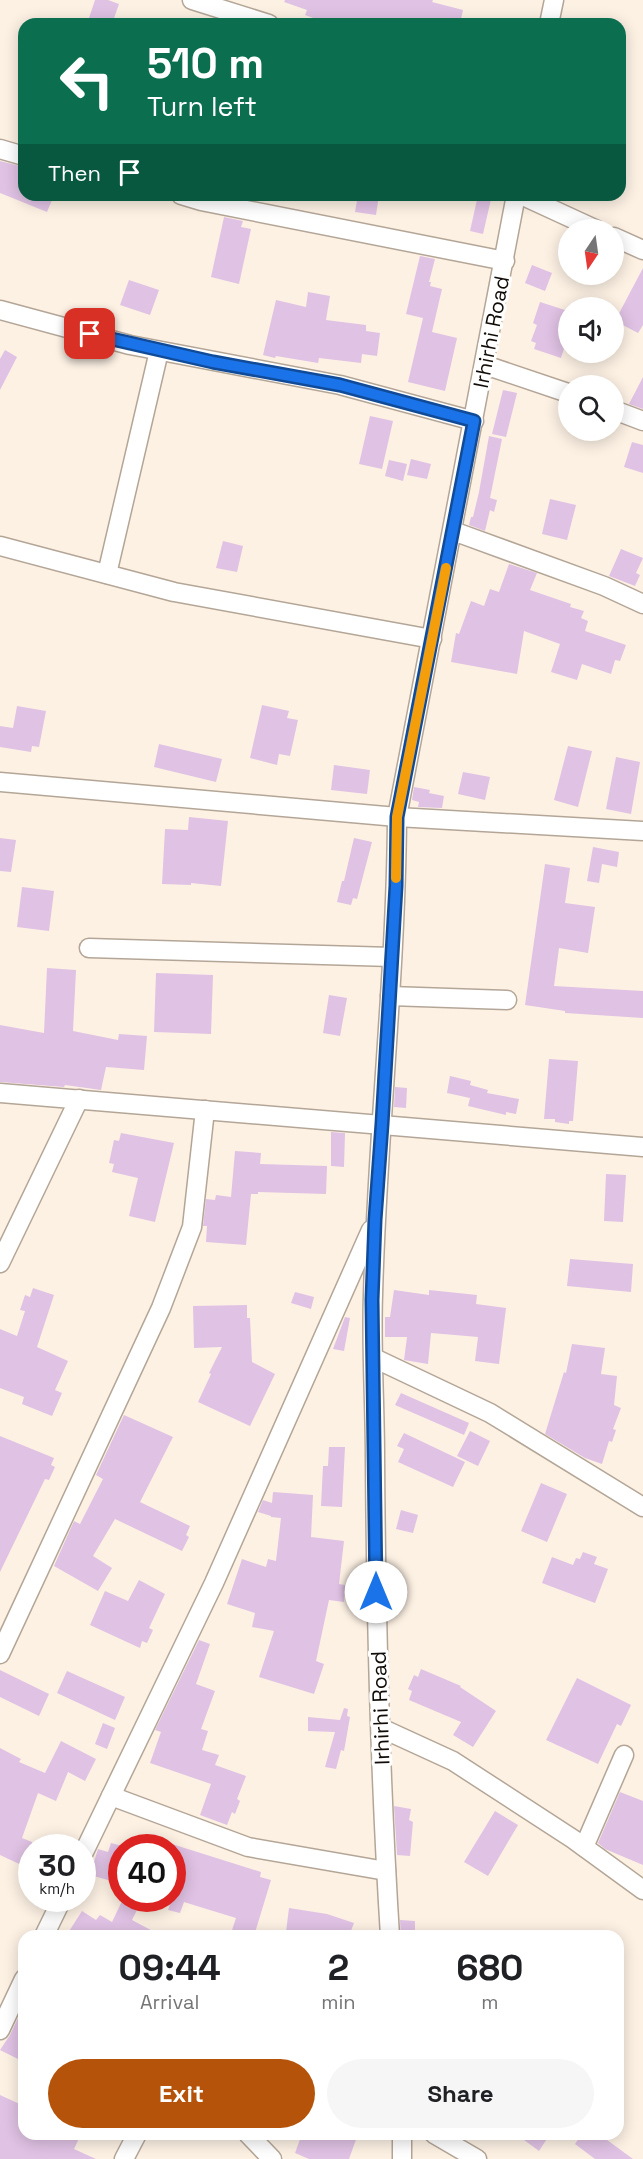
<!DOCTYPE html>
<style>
:root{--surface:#fff;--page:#f6f6f6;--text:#202124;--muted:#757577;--accent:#b45309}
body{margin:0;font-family:"Space Grotesk",sans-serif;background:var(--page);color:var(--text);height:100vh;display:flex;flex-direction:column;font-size:22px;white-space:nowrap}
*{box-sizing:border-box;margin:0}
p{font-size:20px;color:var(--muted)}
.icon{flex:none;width:33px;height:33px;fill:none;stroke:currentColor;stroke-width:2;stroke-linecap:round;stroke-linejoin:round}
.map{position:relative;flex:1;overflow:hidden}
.sheet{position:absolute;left:18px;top:1930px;width:606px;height:210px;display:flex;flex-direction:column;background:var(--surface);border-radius:18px;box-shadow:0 3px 15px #0003}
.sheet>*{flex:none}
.hud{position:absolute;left:18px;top:18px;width:608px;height:183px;border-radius:18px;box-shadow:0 3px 15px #0003;background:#0b6e4f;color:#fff;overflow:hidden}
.needle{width:39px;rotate:193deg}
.controls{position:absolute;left:558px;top:219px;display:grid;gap:12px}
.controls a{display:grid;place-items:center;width:66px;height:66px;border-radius:50%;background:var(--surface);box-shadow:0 3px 15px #0003;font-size:30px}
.speed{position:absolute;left:18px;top:1834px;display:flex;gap:12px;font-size:30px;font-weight:700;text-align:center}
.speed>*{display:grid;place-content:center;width:78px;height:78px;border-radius:50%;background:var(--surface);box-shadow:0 3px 15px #0003;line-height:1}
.speed small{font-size:15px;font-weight:400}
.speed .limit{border:9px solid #d22;background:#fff;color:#111}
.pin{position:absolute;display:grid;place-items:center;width:51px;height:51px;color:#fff;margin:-26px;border-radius:12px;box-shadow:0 3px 9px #0006}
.me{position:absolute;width:66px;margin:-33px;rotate:0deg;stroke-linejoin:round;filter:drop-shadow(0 0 4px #0008)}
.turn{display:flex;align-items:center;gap:21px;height:126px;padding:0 30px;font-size:27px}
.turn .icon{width:78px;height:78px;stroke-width:2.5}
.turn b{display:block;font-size:42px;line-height:51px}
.then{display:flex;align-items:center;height:57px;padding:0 30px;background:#0003;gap:12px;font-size:22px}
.eta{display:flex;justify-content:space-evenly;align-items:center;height:102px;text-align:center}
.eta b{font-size:36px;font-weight:700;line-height:42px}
.action{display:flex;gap:12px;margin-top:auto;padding:12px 30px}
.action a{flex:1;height:69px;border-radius:36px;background:var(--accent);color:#fff;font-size:24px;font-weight:700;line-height:69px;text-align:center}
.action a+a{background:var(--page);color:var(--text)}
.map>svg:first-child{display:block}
.building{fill:#e0c2e4}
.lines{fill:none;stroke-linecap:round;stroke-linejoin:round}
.minor-casing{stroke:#b4a697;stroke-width:21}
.minor{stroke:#fff;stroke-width:18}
.route-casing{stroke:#114b97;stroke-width:15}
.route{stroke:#1a73e8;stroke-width:10}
.slow{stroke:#f59e0b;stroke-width:10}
.labels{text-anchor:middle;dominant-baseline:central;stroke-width:6;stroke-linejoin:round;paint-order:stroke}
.street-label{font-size:21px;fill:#110c07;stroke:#fff}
</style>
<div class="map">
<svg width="643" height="2159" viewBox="0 0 643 2159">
<rect width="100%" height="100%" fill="#fdf1e4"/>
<!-- building -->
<g class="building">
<path d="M95,0h13l11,4 -7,20h-25z"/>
<path d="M285,0h148l-1,2 31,8 -3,14h-131l-24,-9 2,-5 -23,-8z"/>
<path d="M0,161l24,6v28h30l-7,17 -47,-19z"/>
<path d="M358,195h21l-3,20 -21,-3z"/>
<path d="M478,195h14l-9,39 -13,-3z"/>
<path d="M224,217l19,4 -2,6 10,2 -12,55 -28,-7z"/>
<path d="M420,256l15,3 -6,23h2l-1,4 12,3 -10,43 25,6 -12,53 -37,-9 15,-64 -17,-4z"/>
<path d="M532,265l20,8 -7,18 -20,-8z"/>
<path d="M643,268v57l-5,8 -23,-12z"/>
<path d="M129,280l30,10 -9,25 -30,-10z"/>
<path d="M308,292l22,4 -4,24 40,5v6l14,2 -3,23 -15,-2 -1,9 -42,-5 -1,5 -42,-7 -1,2 -12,-3 13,-55 30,7z"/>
<path d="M540,302l28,9v25l-7,22 -27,-9 2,-6 -5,-2 6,-16 -4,-2z"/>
<path d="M5,350l12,7 -17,33v-31z"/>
<path d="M643,377v32l-14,-5z"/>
<path d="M503,390l14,3 -11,44 -14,-3z"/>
<path d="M370,416l23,5 -11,48 -23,-5z"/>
<path d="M489,436l13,3 -12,59 7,2 -3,12 -4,-2 -5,21 -16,-6 2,-8h2l6,-25z"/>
<path d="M632,442l11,3v28l-19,-6z"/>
<path d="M411,459l20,5 -4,15 -20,-4z"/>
<path d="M389,460l18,4 -4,17 -18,-5z"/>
<path d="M550,499l26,6 -9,35 -25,-6z"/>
<path d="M223,541l20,5 -6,26 -21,-4z"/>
<path d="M621,549l22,9 -7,15 4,2 -5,11 -26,-10z"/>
<path d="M509,564l28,9 -7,17 41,14 -1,3 14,4 -3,7 7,3 -3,10 41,14 -6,16 -5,-1 -4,14 -29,-10 -5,16 -26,-8 9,-28 -36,-13 -7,43 -66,-12 5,-29 3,1 12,-33 13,5 6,-17 9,3z"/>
<path d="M262,705l27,6 -2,7 11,2 -8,36 -11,-2 -2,11 -27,-7z"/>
<path d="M17,706l29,5 -7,36 -7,-1 -1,6 -31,-5v-21l13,2z"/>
<path d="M159,744l63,15 -6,23 -62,-15z"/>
<path d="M568,746l24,5 -14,56 -24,-7z"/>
<path d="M616,757l24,5 -9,52 -25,-5z"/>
<path d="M334,765l36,5 -3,24 -36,-4z"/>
<path d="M463,772l27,5 -5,23 -27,-6z"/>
<path d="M414,787l16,3 -1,3 15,3 -2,12 -24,-1 1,-5 -7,-2z"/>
<path d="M189,817l39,4 -7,65 -30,-3v2l-29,-1 3,-55 23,1z"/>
<path d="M0,838l16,2 -5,32 -11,-1z"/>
<path d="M354,838l18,4 -15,57 -4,-1 -2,7 -14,-3 5,-21h2z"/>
<path d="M593,847l26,5 -2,15 -15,-3 -3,19 -12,-2z"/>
<path d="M545,864l25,4 -5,35 30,4 -7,46 -29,-5 -5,38 89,5v27l-78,-5v-2l-40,-6z"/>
<path d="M22,887l32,4 -5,40 -32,-4z"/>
<path d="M47,968l29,2 -3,61 45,9 1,-6 28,2 -3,34 -38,-3 -5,23 -36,-5 -1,2 -64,-5v-57l44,8z"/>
<path d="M156,973l57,2 -2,59 -57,-2z"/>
<path d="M329,995l18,3 -7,38 -17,-3z"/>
<path d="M549,1059l29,2 -5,60h-4v3l-14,-2v-3h-11z"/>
<path d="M450,1076l21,5 -1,4 18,5 -1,3 32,6 -3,15 -10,-2v3l-38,-9 2,-8 -23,-5z"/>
<path d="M395,1087l12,1 -1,20 -12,-1z"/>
<path d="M331,1132l14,1 -1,34 -13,-1z"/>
<path d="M121,1133l53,10 -19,79 -26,-6 9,-38 -26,-6 2,-8 -5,-1 5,-23 5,1z"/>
<path d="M235,1151l26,2 -1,11 67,2 -1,28 -68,-2v2h-7l-5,51 -40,-3 1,-16h-4l3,-27 9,1 1,-5 15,2z"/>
<path d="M606,1174l20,1 -3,47 -19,-1z"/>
<path d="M570,1259l63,5 -2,28 -64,-6z"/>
<path d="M33,1288l21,7 -17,52 31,14 -13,29 7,3 -10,23 -30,-12 2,-7 -24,-9v-59l17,7 8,-25 -5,-1 5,-15 5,2z"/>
<path d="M394,1290l35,5v-5l48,5 -1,9 30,4 -7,56 -24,-3 3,-24 -47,-4 -3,31 -24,-4 3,-23h-22v-20h5z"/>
<path d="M295,1292l19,5 -3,12 -20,-6z"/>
<path d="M247,1305v13h3l2,44 23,12 -25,52 -52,-24 13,-28 -2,-1 13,-26 -28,1 -1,-42z"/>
<path d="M345,1317l5,1 -6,33 -11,-2z"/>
<path d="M572,1344l33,4 -4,26 16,2 -3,29 7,3 -8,21 3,1 -4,12 -3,-1 -7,23 -17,-6 -40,-24 19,-62 2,1z"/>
<path d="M401,1393l68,30 -5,12 -69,-30z"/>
<path d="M124,1415l49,22 -33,65 50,24 -4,9 3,2 -7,14 -67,-32 -22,37 19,12 -14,23 -44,-25 20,-45 6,3 23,-45 -7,-4z"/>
<path d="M470,1431l20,10 -12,25 -21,-10z"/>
<path d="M404,1433l61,29 -12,25 -55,-25 6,-13 -7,-3z"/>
<path d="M0,1436l54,22 -3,7 4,2 -6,13 -4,-1 -45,93z"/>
<path d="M329,1447h16l-3,60 -21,-1 2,-40h5z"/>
<path d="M541,1483l26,11 -20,48 -26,-11z"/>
<path d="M273,1492l40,3 -2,42 33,4 -5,43 6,1 -1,17 -15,-2 -13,61 8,3 -10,30 -55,-17 15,-46 -22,-4 3,-14 -28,-9 15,-45 24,8 2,-8 8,2 5,-43 -10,-1v-1l-13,-4 5,-12 9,3z"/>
<path d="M401,1510l17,5 -5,18 -17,-4z"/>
<path d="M583,1552l14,5 -3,7 14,5 -13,34 -53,-20 10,-26 21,8 3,-7 4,1z"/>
<path d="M139,1580l26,14 -16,34 4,2 -6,13 -5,-2 -2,7 -50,-23 15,-34 23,10z"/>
<path d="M199,1640l11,4 -14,40 19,7 -14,38 7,2 -6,19 17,5 -4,10 31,11 -9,23 3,2 -5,13 -3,-2 -5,13 -27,-10 11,-31 -61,-21 11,-31 -6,-2z"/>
<path d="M421,1669l40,17 -1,1 36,24 -23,36 -20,-12 8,-13 -52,-22 3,-9 -4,-2 6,-14 4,2z"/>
<path d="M0,1670l49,24 -10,22 -39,-19z"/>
<path d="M67,1671l58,26 -10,23 -58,-27z"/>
<path d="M577,1678l54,27 -10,21 -4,-2 -19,40 -52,-24z"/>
<path d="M344,1708l4,1 -1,7 3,1 -6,34 -3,-1 -5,19 -11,-2 10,-35 -27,-1v-14l32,3z"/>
<path d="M103,1723l12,5 -8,21 -12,-5z"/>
<path d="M61,1741l35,18 -11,22 -17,-9 -12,29 -18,-8 -16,45 10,4v28l-32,-15v-107l21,11 -2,3 26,11z"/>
<path d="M620,1792l23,9v64l-38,-16 -7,-6z"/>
<path d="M394,1806l17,3 -2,11 4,2 -3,34 -13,-1z"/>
<path d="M495,1811l23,14 -30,51 -24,-14z"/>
<path d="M111,1843l11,3v16l-7,20 -25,-7 8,-26 10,3z"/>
<path d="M172,1844l89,28 -1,5 11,3 -17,56h-24l6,-18 -36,-11 -16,-5 -4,11 -12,-3 4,-11z"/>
<path d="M123,1899h7l10,5 -8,16 30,16h-96l16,-25 14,9 4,-5 12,7z"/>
<path d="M289,1908l38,6 27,9 -5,13h-30l-33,-4z"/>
<path d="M400,1920l15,1v15h-14z"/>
<path d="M24,2005v57l-24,-12 10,-15z"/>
<path d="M0,2095l24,11v28h57l-7,15 22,10h-96z"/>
<path d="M302,2134h56l-9,25h-40l-14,-6z"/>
<path d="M516,2134h34l-11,17z"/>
<path d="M582,2134h17l34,25h-38l-20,-15z"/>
</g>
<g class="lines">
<!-- minor casing -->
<g class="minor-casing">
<g id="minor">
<path d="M192,0l77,24"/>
<path d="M549,24l5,-24"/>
<path d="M0,149l24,7"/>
<path d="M181,195l20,6 304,60"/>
<path d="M521,195l76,35"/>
<path d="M614,237l29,13"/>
<path d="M0,310l130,35 210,40 134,36"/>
<path d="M485,365l83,28"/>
<path d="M614,410l29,11"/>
<path d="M453,531l151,55 39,18"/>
<path d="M0,546l174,46 258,47"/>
<path d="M107,574l52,-223"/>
<path d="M0,782l397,35 246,14"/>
<path d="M89,948l303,9"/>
<path d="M390,996l117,4"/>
<path d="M0,1093l643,54"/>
<path d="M0,1263l79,-164"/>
<path d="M374,1358l116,55 153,94"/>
<path d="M0,1654l161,-346 31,-81 13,-117"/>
<path d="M381,1728l72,33 120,78 70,51"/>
<path d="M111,1796l137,51 138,24"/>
<path d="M584,1847l40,-92"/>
<path d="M82,1856l132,-273 157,-353"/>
<path d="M44,1936l18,-37"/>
<path d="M390,1936c-10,-159 -14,-318 -15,-478 0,-54 -4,-109 -2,-163 4,-159 23,-318 24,-478l119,-622"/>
<path d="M0,2030l24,-51"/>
<path d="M248,2134l24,25"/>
<path d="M402,2134v25"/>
<path d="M434,2134l43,25"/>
<path d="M124,2159l13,-25"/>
</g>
</g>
<!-- minor -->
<use href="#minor" class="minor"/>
</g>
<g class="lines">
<!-- route casing -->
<g class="route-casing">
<path id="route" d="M90,334l123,28 127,23 134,36 -77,396 -1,69 -14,238 -7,96 -3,80 4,292"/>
</g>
<!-- route -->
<use href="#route" class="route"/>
<!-- slow -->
<path class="slow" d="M396,878l1,-61 49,-249"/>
</g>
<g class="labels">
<!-- street labels -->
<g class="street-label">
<text transform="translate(491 332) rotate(-79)">Irhirhi Road</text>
<text transform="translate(380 1708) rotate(-92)">Irhirhi Road</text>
</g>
</g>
</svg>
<div class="controls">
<a><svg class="needle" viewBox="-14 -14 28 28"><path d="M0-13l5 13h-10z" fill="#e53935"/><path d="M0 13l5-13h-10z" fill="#757577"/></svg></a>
<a><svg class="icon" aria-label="sound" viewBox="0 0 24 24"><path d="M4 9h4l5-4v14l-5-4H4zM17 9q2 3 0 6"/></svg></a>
<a><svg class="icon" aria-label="search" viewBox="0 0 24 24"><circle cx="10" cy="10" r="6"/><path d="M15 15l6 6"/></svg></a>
</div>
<div class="speed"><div>30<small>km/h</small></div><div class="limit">40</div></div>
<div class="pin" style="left:90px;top:334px;background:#d93025"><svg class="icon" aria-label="arrive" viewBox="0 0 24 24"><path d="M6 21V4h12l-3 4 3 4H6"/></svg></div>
<svg class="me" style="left:376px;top:1592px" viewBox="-20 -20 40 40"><circle r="19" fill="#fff"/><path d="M0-13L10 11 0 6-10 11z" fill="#1a73e8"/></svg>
<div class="hud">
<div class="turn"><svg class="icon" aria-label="left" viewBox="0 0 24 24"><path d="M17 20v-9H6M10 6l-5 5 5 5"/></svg><div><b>510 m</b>Turn left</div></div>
<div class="then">Then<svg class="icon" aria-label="arrive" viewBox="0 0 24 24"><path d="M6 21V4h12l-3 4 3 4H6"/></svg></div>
</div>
<section class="sheet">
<div class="eta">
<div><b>09:44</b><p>Arrival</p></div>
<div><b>2</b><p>min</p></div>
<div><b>680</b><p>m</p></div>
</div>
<div class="action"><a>Exit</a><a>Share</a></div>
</section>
</div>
